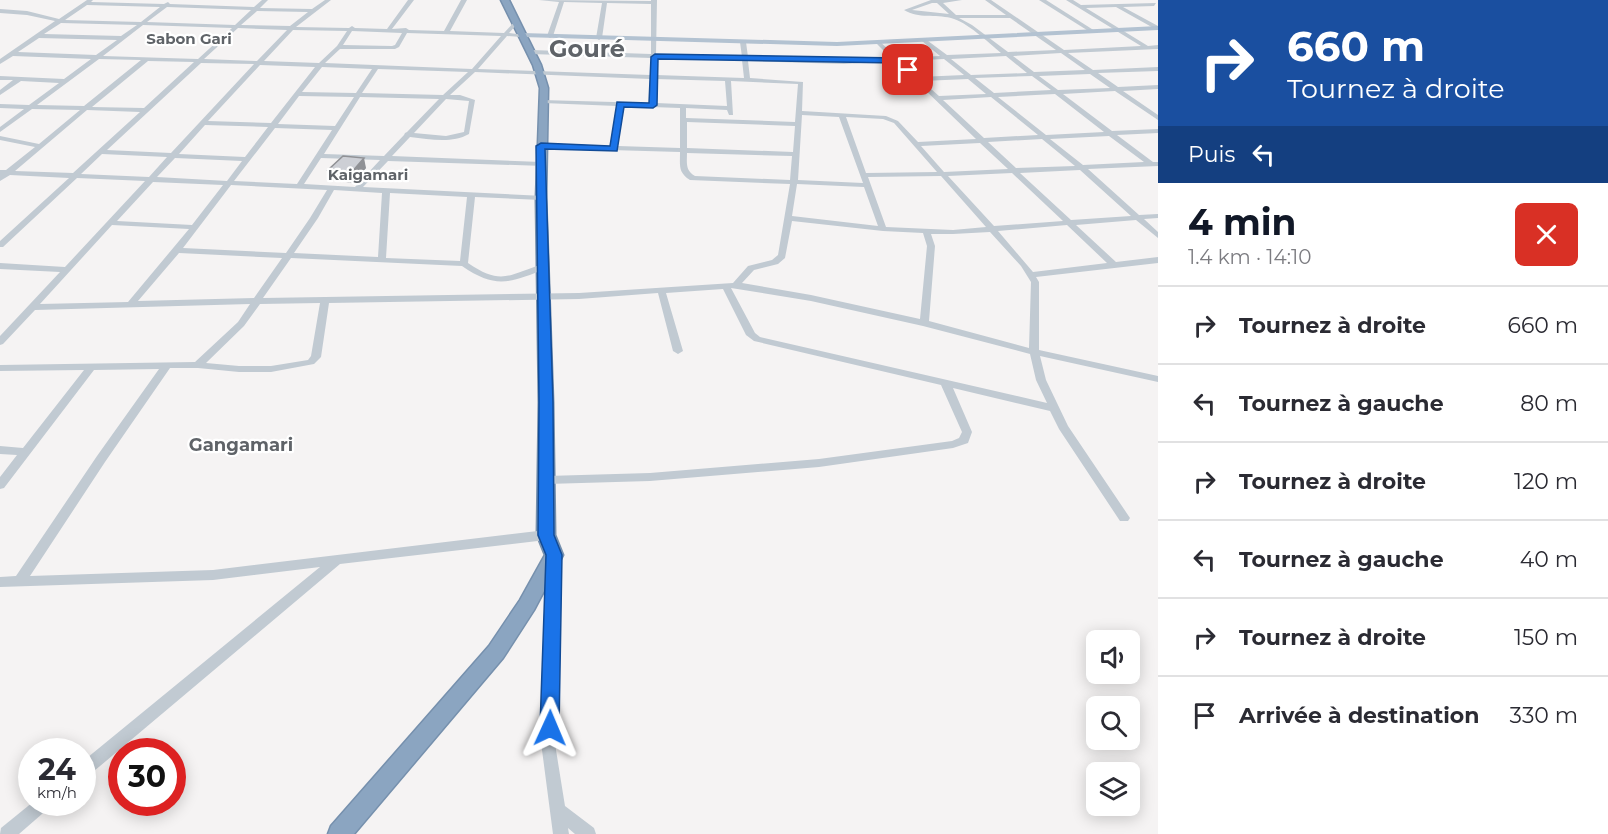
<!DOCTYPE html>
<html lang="fr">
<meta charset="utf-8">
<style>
:root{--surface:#fff;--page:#f7f7f7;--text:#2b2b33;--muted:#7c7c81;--line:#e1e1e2;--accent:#111827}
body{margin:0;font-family:Montserrat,sans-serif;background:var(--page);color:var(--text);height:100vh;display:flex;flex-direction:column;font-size:22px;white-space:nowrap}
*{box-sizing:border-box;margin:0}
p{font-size:20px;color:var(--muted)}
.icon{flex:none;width:33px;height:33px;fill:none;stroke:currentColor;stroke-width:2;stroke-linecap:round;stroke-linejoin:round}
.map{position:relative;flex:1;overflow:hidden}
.panel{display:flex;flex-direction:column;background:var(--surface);width:450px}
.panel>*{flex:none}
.banner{background:#1a4fa0;color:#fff;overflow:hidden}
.buttons{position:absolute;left:1086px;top:630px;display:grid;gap:12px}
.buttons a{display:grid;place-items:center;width:54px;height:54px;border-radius:9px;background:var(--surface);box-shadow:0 3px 15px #0003;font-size:30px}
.speed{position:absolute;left:18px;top:738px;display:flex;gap:12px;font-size:30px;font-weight:700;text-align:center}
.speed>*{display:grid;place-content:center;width:78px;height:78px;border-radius:50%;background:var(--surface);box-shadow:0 3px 15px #0003;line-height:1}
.speed small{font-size:15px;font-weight:400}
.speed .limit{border:9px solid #d22;background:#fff;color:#111}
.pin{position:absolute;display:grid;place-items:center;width:51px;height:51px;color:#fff;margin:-26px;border-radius:12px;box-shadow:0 3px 9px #0006}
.me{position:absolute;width:66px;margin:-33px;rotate:1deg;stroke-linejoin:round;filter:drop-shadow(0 0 4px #0008)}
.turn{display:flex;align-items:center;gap:21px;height:126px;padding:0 30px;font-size:27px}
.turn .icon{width:78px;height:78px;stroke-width:2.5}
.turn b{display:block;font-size:42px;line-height:51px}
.then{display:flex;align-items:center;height:57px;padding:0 30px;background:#0003;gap:12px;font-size:22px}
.round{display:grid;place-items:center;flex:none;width:63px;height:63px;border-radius:9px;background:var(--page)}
.head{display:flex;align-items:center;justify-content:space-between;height:102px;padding:0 30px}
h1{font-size:36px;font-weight:700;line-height:45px;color:var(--accent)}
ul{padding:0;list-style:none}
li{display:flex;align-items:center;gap:18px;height:78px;padding:0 30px;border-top:2px solid var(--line)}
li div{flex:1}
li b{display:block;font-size:22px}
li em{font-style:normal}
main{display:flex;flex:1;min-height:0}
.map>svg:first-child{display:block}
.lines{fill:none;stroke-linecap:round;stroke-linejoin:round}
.highway-casing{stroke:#7690ad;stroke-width:3}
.minor{fill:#c1cad2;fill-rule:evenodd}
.major{fill:#b3c2d1;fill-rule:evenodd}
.highway{fill:#8ba5c1;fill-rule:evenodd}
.wall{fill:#b0b2b7}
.shaded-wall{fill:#909195}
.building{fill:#cdcfd5;stroke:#909195;stroke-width:1.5}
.route{fill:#1a73e8;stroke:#114b97;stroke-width:1.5}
.labels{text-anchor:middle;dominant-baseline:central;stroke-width:4.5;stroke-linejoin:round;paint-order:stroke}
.far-neighbourhood-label{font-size:15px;font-weight:bold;fill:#5f6368;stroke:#fff}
.neighbourhood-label{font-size:18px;font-weight:bold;fill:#5f6368;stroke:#fff}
.far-town-label{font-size:24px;font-weight:bold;fill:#5f6368;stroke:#fff}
</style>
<main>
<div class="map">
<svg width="1158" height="834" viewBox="0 0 1158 834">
<rect width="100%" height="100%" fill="#f5f3f3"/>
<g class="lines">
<!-- highway casing -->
<g class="highway-casing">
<path id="highway" d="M501,0h8l32,65 7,23 -2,110 7,204 2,133 8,20 -29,55 -31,48 -149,176h-26l3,-8 158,-180 31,-46 25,-45 -8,-20 2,-133 -3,-204 4,-110 -7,-23z"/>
</g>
<!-- minor -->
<g class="minor">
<path d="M87,0h6l-2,2 73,2 4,-2 2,2 84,3 8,-7h6l-8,8 52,1 13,-9h6l-35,27 53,1 3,-2 3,2 32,1 21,-29h6l-22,29 14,-1 3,2 35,1 17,-31h6l-17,31 54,2 12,-13 3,2 -10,11 16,2 -3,2 -15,-1 -29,33 172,6 1,-17 -120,-4 -3,-2 3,-2 120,4v-50l-44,-1 -5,35 -3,2 -3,-2 6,-35 -38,-1 -11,34 -3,2 -3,-2 12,-34 -20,-2 112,1v-1h6l-1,54 86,3 -2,-15 3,-2 3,2 2,15 96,3 47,-2 -14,-14v-2l2,-1 19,17 42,-2 -18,-15v-2l2,-1 23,17 54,-2c-13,-11 -34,-31 -50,-35 -16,-4 -32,1 -47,-8l27,-10h31l-19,3 13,12h50l-21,-15h6l73,50 77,-4 -75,-46h7l8,5 75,-2 -2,3 -31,1 35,19 -1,4 -41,-23 -30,1 62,38 10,-1v4l-90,4 25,17 65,-3v4l-60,2 20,14 40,-2v4l-35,2 35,24v5l-43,-29 -52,3 49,37 46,-2v4l-41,2 36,27h5v4l-70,3 51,46 19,-1v4l-14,1 14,13v6l-22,-18 -60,5 40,37 42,-5v6l-122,14 3,5v68l119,26v6l-118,-26 6,24 22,46 62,92 -2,3h-8l-61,-92 -9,-18 -97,-23 19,44 -4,11 -15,5 -134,19 -169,14 -103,3 -4,-1 -2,-3 2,-3 4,-1 103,-3 169,-14 133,-18 7,-3 3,-6 -21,-47 -187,-44 -8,-6 -23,-46 -57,4 17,58 -5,3 -5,-3 -15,-58 -79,6 -250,4 -8,54 -7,7 -43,8h-32l-41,-4h-28l-65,94 -75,114 183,-6 333,-40 4,2 2,3 -2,3 -4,2 -206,24 -253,213 -5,2v-17l238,-195 -107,13 -213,7v-10l16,-1 81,-120 62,-87 -65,1 -90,118 -4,1v-12l17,-22 -17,-1v-8l23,2 61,-78 -84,1v-6l195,-3 43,-40 12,-18 -215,6 -32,34 -3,1v-9l60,-64 -60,-3v-6l65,4 80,-86 -68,-3 -74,69h-3v-6l69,-63 -59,-3 -10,6v-11h6l29,-23 -35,-7v-4l39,8 41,-34 -48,-1 -32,23v-5l24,-18 -24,-1v-4l29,1 30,-22 -38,-2 -21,14v-5l13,-10h-13v-4l64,3 27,-20 -78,-3 -13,8v-5l55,-38 -28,-6 -27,-2v-4l27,2 32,8zM932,3h5l12,11 -37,-4zM87,5l73,2 -19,15 -76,-2zM167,7l84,3 -16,15 -88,-3zM257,11l51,1 -18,14 -49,-1zM959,18h51l46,32 -48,2 -36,-27zM61,23l76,2 -16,11 -77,-2zM143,25l89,3 -34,31 -95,-3zM238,28l49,2 -30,31 -53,-2zM293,30l54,1 -10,15 -18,17 -55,-2zM352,31l50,2 -7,12 -3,1 -49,-1zM407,33l94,3 -29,33 -147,-6 15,-14h55l4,-2zM39,38l78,2 -21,15 -78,-3zM1061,53l24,17 -51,2 -21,-16zM1006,56l21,17 -56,2 -20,-16zM656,58l86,2 2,18 -88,-3zM99,59l42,1 -57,46 -47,-1zM944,59l20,16 -45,2 -18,-16zM148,61l46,1 -50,46 -52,-1zM748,61l96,3 51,-3 81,78 -58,3 -20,-21 -12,-5 -84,-5 1,-29 -53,-4zM201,63l53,1 -83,89 -64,-3zM260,65l55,2 -44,56 -63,-2zM322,67l50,2 -16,24 -54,-1zM378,69l90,3 -25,23 -81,-2zM475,72l175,7v24l-109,-3v2l2,1 74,3 -6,40 -70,-2 -3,2 3,2 139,4c0,14 -2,20 10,28l100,4 -12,71 -6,5 -24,6 -15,17 -154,10 -316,5 28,-40 171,8c35,24 48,16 84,3v-4l-3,-1c-35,11 -41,22 -75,-1l7,-66 66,3 4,-2 -1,-2 -181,-9 25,-26 156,5v-4h-3l-149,-6 18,-19c20,2 41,7 59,-3l6,-34 -15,-5h-10zM1090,74l20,14 -52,2 -19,-14zM1032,76l19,14 -57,3 -19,-15zM656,79l69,2 2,25 -71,-3zM968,79l18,15 -47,2 -17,-15zM731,81l67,3 -3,38 -109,-4v-10l41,2 2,5h4zM1055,94l49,38 -58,3 -48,-38zM299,96l55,1 -19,29 -57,-2zM360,97l79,2 -32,33 -2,1 -1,2 -20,21 -60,-2zM991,97l47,38 -54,3 -41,-38zM446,99l23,2 -5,31 -18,4 -32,-3zM623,106l57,2v40l-62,-2zM87,110l53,2 -67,61 -58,-2zM802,115l37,2 24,66 -65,-3zM846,117l37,2 11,4 43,49 -71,1zM687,122l108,4 -2,26 -106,-4zM205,125l63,2 -23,30 -66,-3zM275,128l57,2 -35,54 -63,-3zM1109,136l35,26 -61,3 -33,-26zM1042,139l33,27 -59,2 -28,-26zM980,143l28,26 -64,3 -23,-26zM687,153l105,3 -2,24 -95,-4c-10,-5 -8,-14 -8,-23zM102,154l65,3 -18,20 -68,-3zM175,158l67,3 -15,20 -70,-4zM321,158l59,2 -25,27 -51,-3zM1080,170l51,46 -60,4 -51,-47zM1012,173l51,48 -69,5 -46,-50zM941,176l45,51 -33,3 -67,-3 -18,-50zM153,182l70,3 -31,40 -75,-4zM797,184l67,3 14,39 -86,-10zM231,185l96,5 -17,28 -24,35 -103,-5zM334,190l48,3 -4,64 -84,-4 24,-35zM390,193l77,4 -7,64 -74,-3zM792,221l91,10 40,2 4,13 -7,73 -109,-24 -69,-12 12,-13 24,-6 7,-6zM112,225l77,4 -61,73 -88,2zM1067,225l40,38 -74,9 -35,-41zM990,232l31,34 10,16 -2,66 -100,-27 6,-75 -4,-12h22zM179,253l103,5 -28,40 -116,3zM731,288l80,13 112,25 107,28 6,26 11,23 -287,-66 -5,-4zM320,303l-9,53 -3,4 -37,6h-32l-33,-3 38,-37 16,-22z"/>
<path d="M1039,0h7l49,31 -5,1z"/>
<path d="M554,553l4,2 2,3 -4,192 9,56 29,22 2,6h-21l-7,-6 1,6h-16l-11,-84 6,-192 2,-3z"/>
<path d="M33,802h20l-3,5 -31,27h-19l1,-6z"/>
</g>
<!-- major -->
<path class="major" d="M1158,26v4l-321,16 -315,-9 -4,-2 4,-2 315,9z"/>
<!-- highway -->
<use href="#highway" class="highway"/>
</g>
<!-- wall -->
<path class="wall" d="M366,168l-13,15 -23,-3 -2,-10z"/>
<!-- shaded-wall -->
<path class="shaded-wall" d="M364,158l2,10 -13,15 -2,-10z"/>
<!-- building -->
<path class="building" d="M343,156l21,2 -13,15 -23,-3z"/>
<!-- route -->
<path class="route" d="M655,54l243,4 14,12 -6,2 -10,-9 -238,-4 -1,46 -4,3 -29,-1 -7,44 -72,-2 8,253 1,133 8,20 -3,173 -3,6 -6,3 -7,-3 -3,-6 6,-173 -8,-20 1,-133 -3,-256 5,-3 69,3 7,-44 32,1 2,-46z"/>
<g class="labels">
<!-- far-neighbourhood labels -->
<g class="far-neighbourhood-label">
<text x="189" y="38">Sabon Gari</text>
<text x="368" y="174">Kaigamari</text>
</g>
<!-- neighbourhood labels -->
<g class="neighbourhood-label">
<text x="241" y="445">Gangamari</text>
</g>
<!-- far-town labels -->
<g class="far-town-label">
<text x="587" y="48">Gouré</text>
</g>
</g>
</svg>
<div class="buttons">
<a><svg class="icon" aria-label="sound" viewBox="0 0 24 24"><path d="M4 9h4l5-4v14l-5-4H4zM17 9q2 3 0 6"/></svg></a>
<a><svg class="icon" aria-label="search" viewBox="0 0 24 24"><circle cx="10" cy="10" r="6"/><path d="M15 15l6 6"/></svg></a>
<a><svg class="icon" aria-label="layers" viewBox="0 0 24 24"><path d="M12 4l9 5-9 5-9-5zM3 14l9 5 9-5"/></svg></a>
</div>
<div class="speed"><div>24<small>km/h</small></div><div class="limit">30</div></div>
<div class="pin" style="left:908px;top:70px;background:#d93025"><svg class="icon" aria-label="arrive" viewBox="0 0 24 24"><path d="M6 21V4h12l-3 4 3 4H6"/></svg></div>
<svg class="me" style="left:550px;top:728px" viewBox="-20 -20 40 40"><path d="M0-17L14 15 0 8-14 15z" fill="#1a73e8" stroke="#fff" stroke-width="4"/></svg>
</div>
<section class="panel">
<div class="banner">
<div class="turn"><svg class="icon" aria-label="right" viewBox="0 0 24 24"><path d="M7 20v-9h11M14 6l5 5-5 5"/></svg><div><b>660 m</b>Tournez à droite</div></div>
<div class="then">Puis<svg class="icon" aria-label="left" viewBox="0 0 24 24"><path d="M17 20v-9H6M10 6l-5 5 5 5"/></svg></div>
</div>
<div class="head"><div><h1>4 min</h1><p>1.4 km · 14:10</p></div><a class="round" style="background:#d93025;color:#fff"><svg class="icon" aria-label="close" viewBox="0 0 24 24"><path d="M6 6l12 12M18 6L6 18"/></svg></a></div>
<ul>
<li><svg class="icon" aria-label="right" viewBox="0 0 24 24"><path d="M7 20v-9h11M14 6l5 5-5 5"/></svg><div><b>Tournez à droite</b></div><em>660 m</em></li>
<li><svg class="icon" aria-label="left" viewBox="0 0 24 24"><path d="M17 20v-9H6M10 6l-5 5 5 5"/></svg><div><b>Tournez à gauche</b></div><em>80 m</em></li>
<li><svg class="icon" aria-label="right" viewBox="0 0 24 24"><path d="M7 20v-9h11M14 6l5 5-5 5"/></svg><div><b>Tournez à droite</b></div><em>120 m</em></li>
<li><svg class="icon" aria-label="left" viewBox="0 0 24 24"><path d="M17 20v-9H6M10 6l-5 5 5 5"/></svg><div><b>Tournez à gauche</b></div><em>40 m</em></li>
<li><svg class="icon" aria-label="right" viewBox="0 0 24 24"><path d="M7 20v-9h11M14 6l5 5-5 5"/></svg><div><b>Tournez à droite</b></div><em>150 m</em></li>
<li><svg class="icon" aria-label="arrive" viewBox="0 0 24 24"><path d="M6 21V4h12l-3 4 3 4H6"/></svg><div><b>Arrivée à destination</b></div><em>330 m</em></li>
</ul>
</section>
</main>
